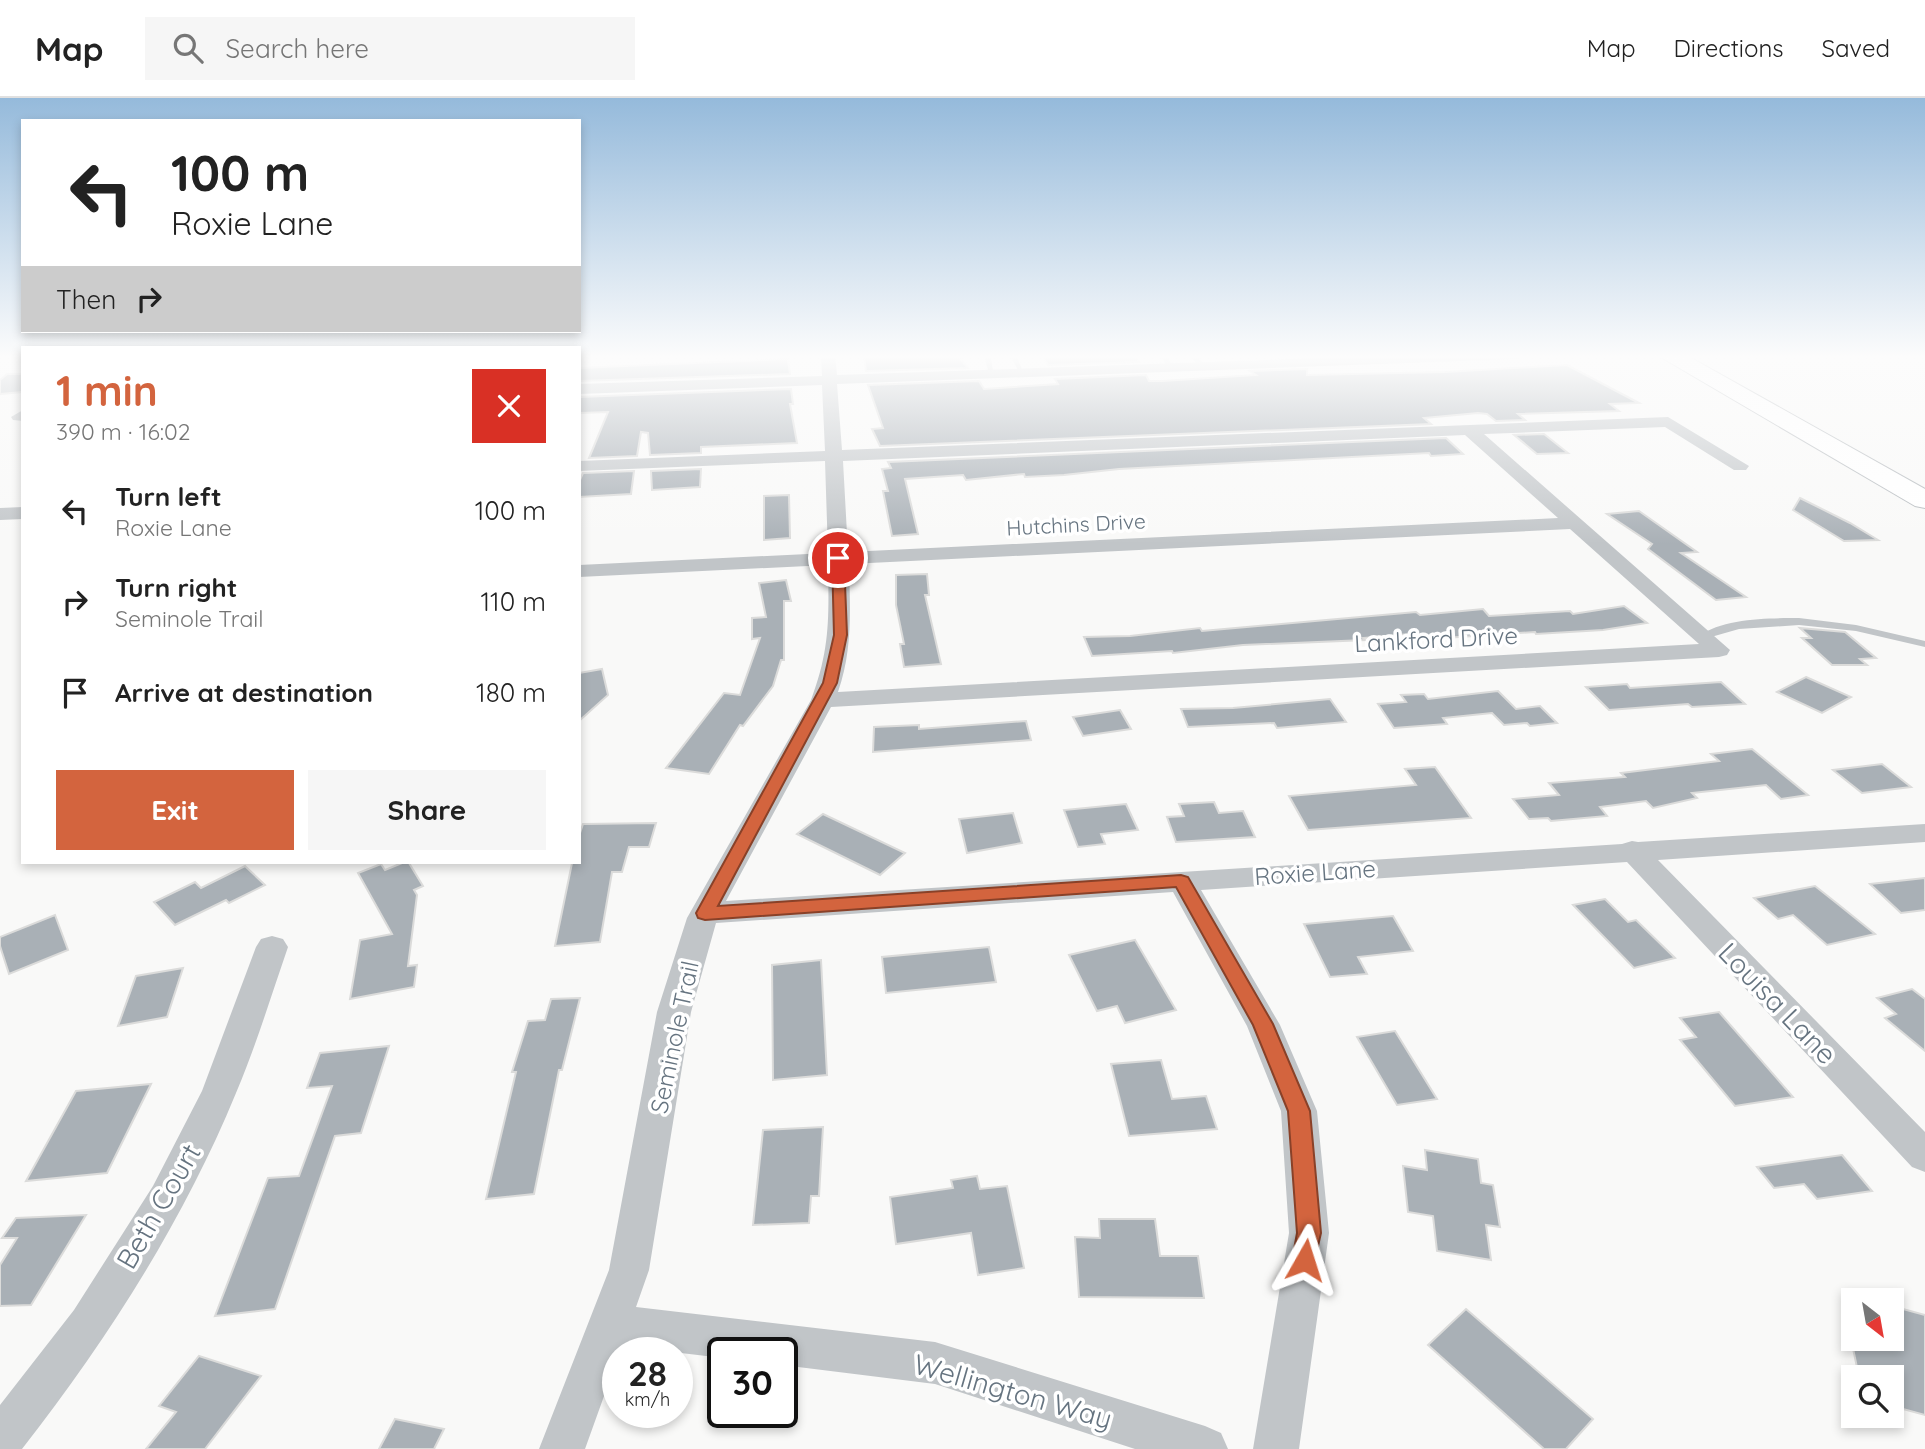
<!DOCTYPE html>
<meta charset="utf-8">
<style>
:root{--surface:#fff;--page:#f6f6f6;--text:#222;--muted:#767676;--line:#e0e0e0;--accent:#d3643e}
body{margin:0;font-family:Quicksand,sans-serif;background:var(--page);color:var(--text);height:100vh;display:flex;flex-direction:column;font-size:26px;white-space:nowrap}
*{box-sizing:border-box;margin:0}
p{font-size:23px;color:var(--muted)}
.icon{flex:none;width:38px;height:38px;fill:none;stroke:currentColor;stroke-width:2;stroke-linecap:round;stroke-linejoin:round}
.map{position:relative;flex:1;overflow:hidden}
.side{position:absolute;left:21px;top:248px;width:560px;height:518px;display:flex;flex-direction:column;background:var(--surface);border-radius:0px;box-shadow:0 4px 10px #0003}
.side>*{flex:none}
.guide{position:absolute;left:21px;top:21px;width:560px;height:214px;border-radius:0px;box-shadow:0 4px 10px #0003;background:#fff;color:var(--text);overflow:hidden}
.needle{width:46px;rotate:149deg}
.controls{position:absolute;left:1841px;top:1190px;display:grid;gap:14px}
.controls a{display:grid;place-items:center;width:63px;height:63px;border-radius:0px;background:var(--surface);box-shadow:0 4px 10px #0003;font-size:35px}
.speed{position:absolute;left:602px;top:1239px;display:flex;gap:14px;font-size:35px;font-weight:700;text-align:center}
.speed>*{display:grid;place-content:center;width:91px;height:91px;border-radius:50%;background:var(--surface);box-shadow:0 4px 10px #0003;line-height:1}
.speed small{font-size:18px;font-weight:400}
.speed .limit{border:4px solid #111;border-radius:10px;background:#fff;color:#111}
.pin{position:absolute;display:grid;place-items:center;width:60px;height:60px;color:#fff;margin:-30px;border:4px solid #fff;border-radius:50%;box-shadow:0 2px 7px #0007}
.me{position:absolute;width:77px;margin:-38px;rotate:6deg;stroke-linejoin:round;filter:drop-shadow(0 0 5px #0008)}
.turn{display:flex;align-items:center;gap:24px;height:147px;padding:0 35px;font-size:32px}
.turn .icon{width:91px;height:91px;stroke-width:2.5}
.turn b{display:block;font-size:49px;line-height:60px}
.then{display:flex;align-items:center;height:66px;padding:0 35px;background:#0003;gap:14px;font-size:26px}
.round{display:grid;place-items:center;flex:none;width:74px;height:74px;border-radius:0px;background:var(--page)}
.summary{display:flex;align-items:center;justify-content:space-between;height:119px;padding:0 35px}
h1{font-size:42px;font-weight:700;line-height:52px;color:var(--accent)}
.action{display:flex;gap:14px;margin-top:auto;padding:14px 35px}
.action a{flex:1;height:80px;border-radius:0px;background:var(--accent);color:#fff;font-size:28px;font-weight:700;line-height:80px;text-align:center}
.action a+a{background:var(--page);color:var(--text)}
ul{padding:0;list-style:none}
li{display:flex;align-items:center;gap:21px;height:91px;padding:0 35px}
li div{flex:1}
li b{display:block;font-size:26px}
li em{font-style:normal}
header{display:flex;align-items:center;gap:42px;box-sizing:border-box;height:98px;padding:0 35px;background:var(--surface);border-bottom:2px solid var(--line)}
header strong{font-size:33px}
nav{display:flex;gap:38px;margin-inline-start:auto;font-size:24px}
.search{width:490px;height:63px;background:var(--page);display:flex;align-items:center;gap:18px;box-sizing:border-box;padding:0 24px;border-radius:0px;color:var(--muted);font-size:26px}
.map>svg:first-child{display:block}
.building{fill:#a9b0b6;stroke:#dbdbda;stroke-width:2}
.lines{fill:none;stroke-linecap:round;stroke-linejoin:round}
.primary-casing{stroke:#b4b9bd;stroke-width:2}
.service{fill:#c1c5c8;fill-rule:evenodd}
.minor{fill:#c1c5c8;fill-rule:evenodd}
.primary{fill:#fff;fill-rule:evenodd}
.route{fill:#d3643e;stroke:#894128;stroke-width:2}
.labels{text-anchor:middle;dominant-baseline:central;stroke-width:7;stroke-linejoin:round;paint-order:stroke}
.far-street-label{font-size:21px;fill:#667480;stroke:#fff}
.street-label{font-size:24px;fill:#667480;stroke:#fff}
.near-street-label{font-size:28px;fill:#667480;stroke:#fff}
</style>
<header>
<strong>Map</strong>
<div class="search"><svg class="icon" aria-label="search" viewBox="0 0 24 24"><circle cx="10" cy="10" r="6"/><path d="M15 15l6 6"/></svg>Search here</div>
<nav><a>Map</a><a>Directions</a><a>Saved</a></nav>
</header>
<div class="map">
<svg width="1925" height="1351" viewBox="0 0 1925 1351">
<rect width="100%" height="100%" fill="#f9f9f8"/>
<!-- building -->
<g class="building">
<path d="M870,257h87l11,13 -102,3 -2,-14h7z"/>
<path d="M1042,257h93l4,7 -91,3z"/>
<path d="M788,261l2,15 -211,7v-13z"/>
<path d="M1567,267l72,38 -29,1 9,7 -101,3 7,6 -29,1 -9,-7 -9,-1 -54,5 7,6 -551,22 -8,-17 11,-1 -15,-43 111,-4 5,8 74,-5 -3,-5 91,-4 3,6h13l94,-6 -6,-4 57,-2v6l138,-3z"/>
<path d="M7,276h16v18l-23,2v-14z"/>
<path d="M791,291l2,15h-3l7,39 -96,4v6l-51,2 -2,-22 -7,-1 -4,24 -48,2 19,-46 -29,1v-16z"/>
<path d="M1544,336l24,19 -31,1 -23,-19z"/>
<path d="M1446,340l17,16 -32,2 -2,-3 -310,16 -55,6 -39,2 -1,-3 -58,6 -3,-5 -58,4 13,55 -26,2 -9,-45h5l-6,-22 9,-1 -3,-6z"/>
<path d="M701,371l-1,18 -48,3 -1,-19z"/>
<path d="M634,373l-3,23 -52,3v-15l4,-9z"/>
<path d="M789,397l1,43 -26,2v-44z"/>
<path d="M1800,400l50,25 28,17 -34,1 -51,-31z"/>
<path d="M1639,413l58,41 -16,1 65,44 -30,3 -68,-51 4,-5 -45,-30z"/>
<path d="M927,476l2,21h-4l16,69 -37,3 -4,-23h4l-8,-39v-30z"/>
<path d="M786,482l5,21h-7v59h-3l-8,26 -30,40 -3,-1 -31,49 -43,-6 58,-75 16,2 20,-57 -8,1v-21l14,-1 -7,-34z"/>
<path d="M1624,508l23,17 -44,7 -67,4 -1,-2 -120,8 -6,-6 -46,4 2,2 -122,5 -70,8 -1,-2 -80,5 -8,-19 46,-1 70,-8 2,3 214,-19 4,3 63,-6 6,7 81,-5 3,3z"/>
<path d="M1800,530l45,4 31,26 -16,1 7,6h-35l-30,-27h9z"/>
<path d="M602,571l6,26 -29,26v-48z"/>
<path d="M1806,579l45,20 -29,16 -45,-21z"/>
<path d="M1721,584l24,22 -53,3 -4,-3 -79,6 -23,-23 41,-3 3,4z"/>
<path d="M1498,593l18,18 24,-3 17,17 -27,3 -3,-3 -23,2 -12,-12 -49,5 4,6 -53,4 -16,-24 28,-2 -5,-7 23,-1 4,5z"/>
<path d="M1330,601l16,23 -69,6 -3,-5 -86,4 -7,-18 52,-1z"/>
<path d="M1120,612l11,19 -48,7 -10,-19z"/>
<path d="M1026,623l5,19 -158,12 1,-25 45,-2v4z"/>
<path d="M1752,651l56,46 -27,4 -15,-14 -74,8 5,5 -44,10 -7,-7 -46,6 7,9 -56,5 -3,-3 -19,1 -16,-20 46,-4 -10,-12 76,-6 -4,-4 98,-12 -8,-7z"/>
<path d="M1882,666l29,23 -49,6 -29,-23z"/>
<path d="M1435,669l36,51 -163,12 -19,-34 127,-11 -11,-16z"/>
<path d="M1214,704l5,11 24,-2 12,26 -79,5 -9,-25 17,-1 -5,-12z"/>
<path d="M1126,706l12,26 -37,4 4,10 -27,3 -14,-37z"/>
<path d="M1013,715l9,30 -55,10 -8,-34z"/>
<path d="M823,716l82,39 -25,22 -83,-41z"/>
<path d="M656,725l-7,24h-20l-7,25h-10l-12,70 -45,4 17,-83h7v-27l4,-12z"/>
<path d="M402,765h7l14,23 -9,4 3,5 -9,71 9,-1 -3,22 -64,12 10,-59 32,-6 -34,-61 23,-9 4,6z"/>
<path d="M245,768l20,19 -36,18 -3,-3 -51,25 -21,-23 41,-20 6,6z"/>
<path d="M1925,780v32l-24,3 -31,-29z"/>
<path d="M1815,788l24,19 36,29 -48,11 -34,-30 -15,4 -24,-21z"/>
<path d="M1605,801l23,23 8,-2 39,38 -41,10 -61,-63z"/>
<path d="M55,817l13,35 -59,24 -9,-28v-9z"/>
<path d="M1393,818l20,35 -55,6 9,17 -37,3 -26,-53z"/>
<path d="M1135,842l41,70 -51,13 -8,-17 -20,5 -28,-56z"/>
<path d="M989,849l7,35 -110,11 -4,-36z"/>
<path d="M821,862l6,115 -54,5 -1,-115z"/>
<path d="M183,870l-16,49 -49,9 18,-50z"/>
<path d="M1912,891l13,10v52l-40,-33 11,-4 -19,-16z"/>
<path d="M580,900l-18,72h-3l-25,124 -48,5 30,-127h-4l16,-51 17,-1 6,-21z"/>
<path d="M1719,914l74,85 -58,9 -55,-66 16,-3 -16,-19z"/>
<path d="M1395,933l42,68 -40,6 -40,-68z"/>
<path d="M389,948l-28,87 -26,3 -60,173 -60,7 53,-138 31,-2 33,-90 -25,2 13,-35z"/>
<path d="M1161,962l11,39 34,-3 11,33 -88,7 -18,-72z"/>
<path d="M151,986l-44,89 -81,8 50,-90z"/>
<path d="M823,1029l-4,69h-8l-2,27 -56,2 10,-95z"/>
<path d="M1425,1052l53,9 3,24 12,2 7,42 -14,-2 5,35 -54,-9 -4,-35 -25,-4 -5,-46 24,4z"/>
<path d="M1842,1057l30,36 -55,8 -13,-15 -30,4 -17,-21z"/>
<path d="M977,1078l3,13 27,-3 17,82 -46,7 -7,-42 -75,11 -6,-47 63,-9 -2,-8z"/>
<path d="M86,1117l-55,90 -31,1v-41l17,-27h-15l14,-20z"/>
<path d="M1099,1121h56l5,37h38l6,42 -125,-1 -4,-60 25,1z"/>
<path d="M1892,1208l33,9v100l-33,-9v-29h-33l-8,-38h41z"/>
<path d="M1466,1211l127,110 -27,30h-22l-116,-104z"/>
<path d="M199,1258l62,20 -56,73h-59l30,-37 -17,-6z"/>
<path d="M395,1321l49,10 -10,20h-55z"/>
</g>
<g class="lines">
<!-- primary casing -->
<g class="primary-casing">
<path id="primary" d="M1660,257h26l239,134v19l-10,-2 -251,-147z"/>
</g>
<!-- service -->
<g class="service">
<path d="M984,257h6l4,20 -5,-1z"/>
<path d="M1010,257h6l8,19h-4z"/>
<path d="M1160,257h6l8,13 -1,1h-4z"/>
<path d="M1188,257h7l12,12 -5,1z"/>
<path d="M1799,520l57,7 69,16v6l-69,-16 -57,-6 -60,4 -35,10 -5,-3c24,-18 71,-18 100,-18z"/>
</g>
<!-- minor -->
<g class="minor">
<path d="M821,257h14l2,20 568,-20h119l-7,4 -680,25 5,66 826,-33 81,49 -3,4h-12l-69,-43 -181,7 246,216 -3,5 -8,2 -888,50 -105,194 896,-57 10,-3 6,1 287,-18v18l-267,18 267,272v40l-13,-5 -285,-305 -426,28 79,135 37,86 12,122 -30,216h-46l36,-216 -8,-122 -34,-85 -74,-134 -457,31 -25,89 -42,258 -13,37 299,35 270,84 16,7 7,16h-93l-200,-65 -153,-19v-12h-59v5l-101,-12 -37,103h-46l70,-179 48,-258 30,-94 124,-218c19,-50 18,-82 17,-135l-249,12v-12l249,-12 -3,-92 -246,10v-10l246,-10 -3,-66 -243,9v-10l243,-8zM1465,337l93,83 -710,34 -5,-91zM1570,431l129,115 -861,48c15,-43 12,-83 11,-128z"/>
<path d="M23,312v11l-10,-1 -2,-3z"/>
<path d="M23,409v12l-23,1v-12z"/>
<path d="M272,838l11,3 5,8c-17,49 -32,99 -52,146 -53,129 -129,247 -214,356h-22v-44l74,-95 79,-124 49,-95 54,-144 5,-8z"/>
</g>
<!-- primary -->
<use href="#primary" class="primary"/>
</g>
<!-- sky -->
<linearGradient id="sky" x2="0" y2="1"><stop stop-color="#95badb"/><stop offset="0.58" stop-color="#fcfcfc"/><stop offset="1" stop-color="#fcfcfc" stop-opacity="0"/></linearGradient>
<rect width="1925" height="446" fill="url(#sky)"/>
<!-- route -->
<path class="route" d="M838,457l6,3 3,77 -10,48 -119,223 463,-31 7,2 85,147 37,87 11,122 -8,35 -8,3 -9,-3 -4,-8 5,-27 -9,-122 -35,-86 -77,-138 -471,33 -7,-2 -2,-5 127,-230 11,-48 -2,-77z"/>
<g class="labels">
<!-- far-street labels -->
<g class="far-street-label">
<text transform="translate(1076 426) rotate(-3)">Hutchins Drive</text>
</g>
<!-- street labels -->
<g class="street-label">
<text transform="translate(1436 541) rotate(-3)">Lankford Drive</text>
<text transform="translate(1315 774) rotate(-4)">Roxie Lane</text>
<text transform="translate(674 939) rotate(-78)">Seminole Trail</text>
</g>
<!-- near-street labels -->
<g class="near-street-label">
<text transform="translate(1778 905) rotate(46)">Louisa Lane</text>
<text transform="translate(158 1108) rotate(-60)">Beth Court</text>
<text transform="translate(1013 1293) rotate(16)">Wellington Way</text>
</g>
</g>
</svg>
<div class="controls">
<a><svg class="needle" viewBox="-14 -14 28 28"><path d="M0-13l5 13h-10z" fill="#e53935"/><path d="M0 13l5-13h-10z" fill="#767676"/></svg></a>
<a><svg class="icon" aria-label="search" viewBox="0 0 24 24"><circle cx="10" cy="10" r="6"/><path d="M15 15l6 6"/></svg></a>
</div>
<div class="speed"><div>28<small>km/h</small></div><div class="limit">30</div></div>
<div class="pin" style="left:838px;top:460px;background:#d93025"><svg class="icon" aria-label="arrive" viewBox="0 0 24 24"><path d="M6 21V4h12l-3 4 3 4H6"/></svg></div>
<svg class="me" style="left:1305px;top:1162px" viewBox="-20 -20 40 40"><path d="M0-17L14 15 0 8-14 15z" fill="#d3643e" stroke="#fff" stroke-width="4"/></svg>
<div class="guide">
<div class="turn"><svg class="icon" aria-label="left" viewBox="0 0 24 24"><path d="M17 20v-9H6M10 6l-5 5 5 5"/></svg><div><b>100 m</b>Roxie Lane</div></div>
<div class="then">Then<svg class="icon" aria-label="right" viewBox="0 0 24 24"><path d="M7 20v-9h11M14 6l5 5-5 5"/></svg></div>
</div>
<section class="side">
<div class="summary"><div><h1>1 min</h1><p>390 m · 16:02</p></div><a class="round" style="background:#d93025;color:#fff"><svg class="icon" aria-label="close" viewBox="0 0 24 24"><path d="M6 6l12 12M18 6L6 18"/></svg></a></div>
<ul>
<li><svg class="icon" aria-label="left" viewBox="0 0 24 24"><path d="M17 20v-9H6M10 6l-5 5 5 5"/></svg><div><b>Turn left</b><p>Roxie Lane</p></div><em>100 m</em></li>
<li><svg class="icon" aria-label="right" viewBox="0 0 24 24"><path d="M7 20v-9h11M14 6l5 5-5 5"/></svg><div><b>Turn right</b><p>Seminole Trail</p></div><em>110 m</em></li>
<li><svg class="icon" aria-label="arrive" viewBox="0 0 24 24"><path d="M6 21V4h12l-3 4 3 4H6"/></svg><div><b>Arrive at destination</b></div><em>180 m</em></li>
</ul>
<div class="action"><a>Exit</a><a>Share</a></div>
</section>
</div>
